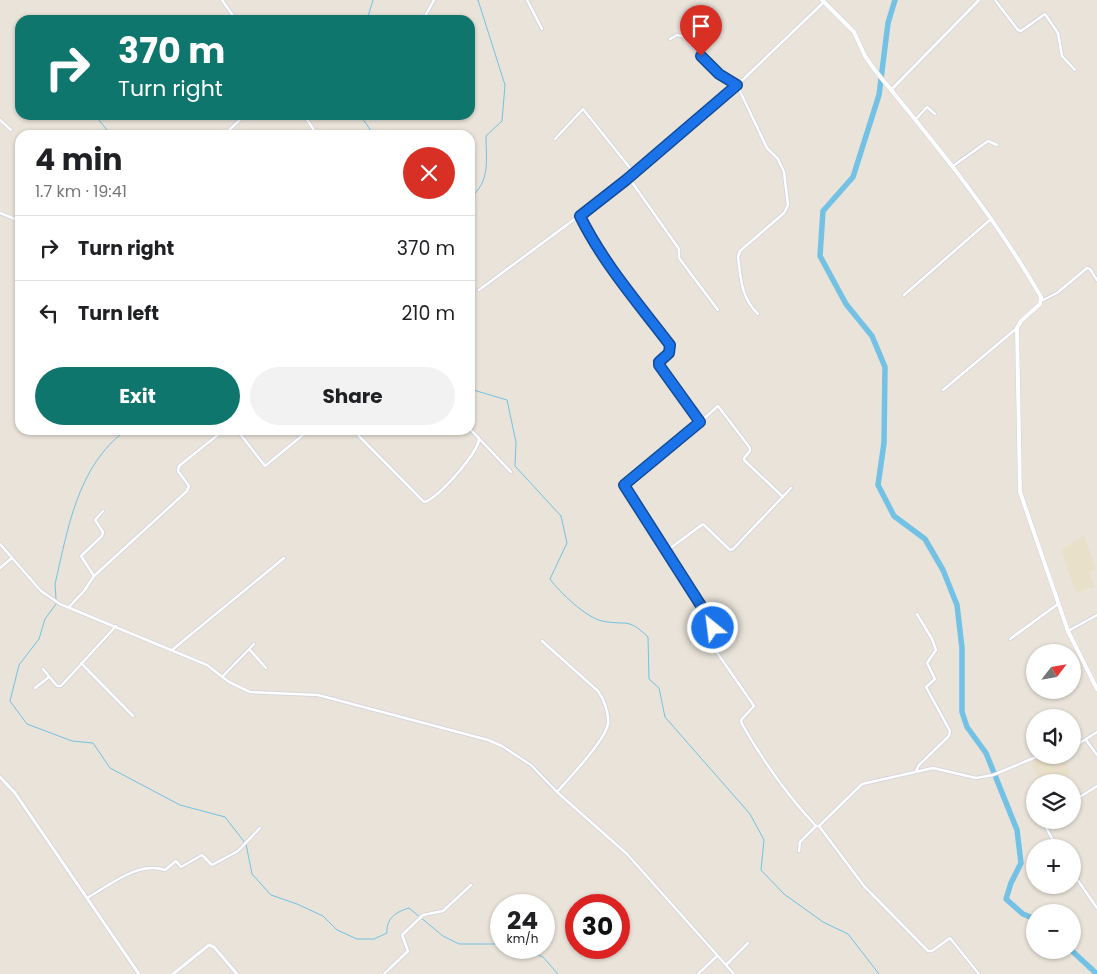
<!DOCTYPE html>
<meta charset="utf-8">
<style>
:root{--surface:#fff;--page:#f2f2f2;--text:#202124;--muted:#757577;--line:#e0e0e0;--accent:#0f766e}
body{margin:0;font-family:Poppins,sans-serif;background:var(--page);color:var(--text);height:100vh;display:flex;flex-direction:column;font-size:19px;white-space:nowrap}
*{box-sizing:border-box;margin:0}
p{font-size:16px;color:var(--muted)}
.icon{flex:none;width:28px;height:28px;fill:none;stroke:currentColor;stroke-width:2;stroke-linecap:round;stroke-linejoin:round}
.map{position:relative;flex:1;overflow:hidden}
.drawer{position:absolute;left:15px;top:130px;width:460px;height:305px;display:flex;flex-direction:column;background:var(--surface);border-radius:15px;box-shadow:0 1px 4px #0004}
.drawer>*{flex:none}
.hud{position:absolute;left:15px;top:15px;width:460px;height:105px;border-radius:15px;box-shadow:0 1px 4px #0004;background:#0f766e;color:#fff;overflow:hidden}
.needle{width:32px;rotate:59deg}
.buttons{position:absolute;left:1026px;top:644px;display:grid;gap:10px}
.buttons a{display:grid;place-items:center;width:55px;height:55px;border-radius:50%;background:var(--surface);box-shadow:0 1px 4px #0004;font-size:25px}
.speed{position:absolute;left:490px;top:894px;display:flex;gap:10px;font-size:25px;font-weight:700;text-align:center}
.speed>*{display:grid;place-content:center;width:65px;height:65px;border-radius:50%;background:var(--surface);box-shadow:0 1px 4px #0004;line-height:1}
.speed small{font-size:12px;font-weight:400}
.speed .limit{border:8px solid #d22;background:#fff;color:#111}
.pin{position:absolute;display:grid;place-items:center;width:42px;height:42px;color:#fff;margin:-51px -21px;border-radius:50% 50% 50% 0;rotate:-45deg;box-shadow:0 0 5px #0007}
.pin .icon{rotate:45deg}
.me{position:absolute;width:55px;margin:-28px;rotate:331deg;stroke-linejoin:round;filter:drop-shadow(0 0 4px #0008)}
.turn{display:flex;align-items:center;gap:18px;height:105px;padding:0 20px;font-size:22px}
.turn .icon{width:65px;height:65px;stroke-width:2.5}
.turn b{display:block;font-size:35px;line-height:42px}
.round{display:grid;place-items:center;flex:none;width:52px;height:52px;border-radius:26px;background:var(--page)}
.overview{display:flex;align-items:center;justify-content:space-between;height:85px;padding:0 20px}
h1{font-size:30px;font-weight:700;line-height:38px}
.action{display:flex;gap:10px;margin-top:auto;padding:10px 20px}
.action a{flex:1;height:58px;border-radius:30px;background:var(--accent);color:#fff;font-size:20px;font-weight:700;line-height:58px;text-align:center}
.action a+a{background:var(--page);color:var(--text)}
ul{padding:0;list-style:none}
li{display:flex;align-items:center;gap:15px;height:65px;padding:0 20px;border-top:1px solid var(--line)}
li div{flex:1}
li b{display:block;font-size:19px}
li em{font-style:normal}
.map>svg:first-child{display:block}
.education{fill:#e9e0c9}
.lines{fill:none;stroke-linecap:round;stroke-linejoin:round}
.stream{stroke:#73c1e4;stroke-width:1}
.river{stroke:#73c1e4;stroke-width:5.5}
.minor-casing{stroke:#cfd1df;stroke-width:4}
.tertiary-casing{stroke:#cfd1df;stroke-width:4.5}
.secondary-casing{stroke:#cfd1df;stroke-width:5}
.minor{stroke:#fff;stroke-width:2.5}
.tertiary{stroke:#fff;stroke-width:3}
.secondary{stroke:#fff;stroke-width:4}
.route-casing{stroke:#114b97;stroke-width:12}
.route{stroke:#1a73e8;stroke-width:9}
</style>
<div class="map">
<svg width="1097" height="974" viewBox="0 0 1097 974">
<rect width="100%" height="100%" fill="#e9e3d9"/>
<!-- education -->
<g class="education">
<path d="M1084,536l12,33 -7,4 5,14 -18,6 -15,-43z"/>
<path d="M1045,755h8l4,8 7,-4 7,15 -7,3 2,5h-26l-9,-20z"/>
</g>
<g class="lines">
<!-- stream -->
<g class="stream">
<path d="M367,20l6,-20"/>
<path d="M95,115l16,20"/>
<path d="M360,115l14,20"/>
<path d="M470,197c21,-14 16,-39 16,-61l16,-15 3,-36 -27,-85"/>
<path d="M470,389l37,11 9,42 -1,24 46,50 6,27 -17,36c9,13 37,39 52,42 26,5 25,-4 46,16l1,42 10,9 6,29 85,97 14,26 -3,30 23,24 39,28 25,12 31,40"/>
<path d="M56,599l-1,-15c13,-55 22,-118 71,-154"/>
<path d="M56,604l-11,15 -6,20 -20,26 -9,36 17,23 45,17 21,2 17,25 70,37 45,12 21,27 6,30 19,21 26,9 26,12 14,14 20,9h17l13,-6c-1,-15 9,-21 22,-25l34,28 16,8h42"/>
<path d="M522,948l21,9 15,17"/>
</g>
<!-- river -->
<g class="river">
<path d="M895,0l-7,23 -9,72 -26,82 -30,34 -3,45 26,48 26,32 13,31 -1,76 -6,42 16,31 31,23 18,31 14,35 5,43v64l5,15 19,26 31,77 4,33 -10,20 -5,16 17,15 12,5"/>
<path d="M1071,950l26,24"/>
</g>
<!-- minor casing -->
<g class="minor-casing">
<g id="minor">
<path d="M222,0l14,20"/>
<path d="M527,0l15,29"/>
<path d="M995,0l23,30 3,1 24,-17 13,19 4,23 13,14"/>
<path d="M423,20l11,-20"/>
<path d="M670,39l7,-4 5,1 37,38 18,11 30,63 11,11 6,13 4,33 -4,8 -44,38 -2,6c3,22 3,41 20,57"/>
<path d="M304,115l13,20"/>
<path d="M916,119l11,-12 8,7"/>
<path d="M0,120l11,10"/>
<path d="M224,135l21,-20"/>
<path d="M555,139l28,-30 51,64"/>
<path d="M953,166l35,-25 9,4"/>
<path d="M629,178l50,71v9l39,52"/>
<path d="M0,213l20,8"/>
<path d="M580,216c23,47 58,87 90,129l-1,8 -10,9v3l41,57 -76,63 89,141 -6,6v6l47,68 -13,14 1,4c21,37 44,70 74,102h3l43,-42 71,-16 43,10 17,-3 48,-20"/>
<path d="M479,290l147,-109 105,-90 93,-89"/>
<path d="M904,295l87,-76"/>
<path d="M1041,301l16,-8 30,-25 3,1 7,11"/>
<path d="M943,390l74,-62"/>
<path d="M700,422l18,-16 32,42v3l-6,7v2l39,37"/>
<path d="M470,429l41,43"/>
<path d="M237,430l28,36 44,-36"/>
<path d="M353,430l71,72c13,-2 56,-51 55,-64"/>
<path d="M0,544l41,47 19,13 147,61 22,17 21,10 68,3 170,45 14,6 29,19 26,27 70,62 107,120"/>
<path d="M665,552l38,-28 27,26 3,-1 58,-61"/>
<path d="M0,568l12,-10"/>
<path d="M94,576l-13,-20 21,-20 1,-4 -8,-12 8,-9"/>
<path d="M69,607l15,-16 10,-15 93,-85 2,-5 -11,-15 1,-5 45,-36"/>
<path d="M1068,631l29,-16"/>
<path d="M1010,639l48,-35"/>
<path d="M542,641l56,50c6,8 11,22 10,33 -4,18 -38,53 -51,68"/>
<path d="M172,650l112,-92"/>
<path d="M250,650l16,18"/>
<path d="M81,663l52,53"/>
<path d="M43,669l14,17h4l55,-60"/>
<path d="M223,676l31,-32"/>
<path d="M35,688l14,-11"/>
<path d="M1086,740l11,15"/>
<path d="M1072,748l25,-16"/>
<path d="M1055,755l2,3 5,-3"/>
<path d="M916,771l3,-6 30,-29 1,-5 -24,-44 9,-8 -8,-16 9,-13 -4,-11 -15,-25"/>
<path d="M1072,802l25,-16"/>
<path d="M1042,820l15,28"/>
<path d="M819,826l45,60 64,65h4l18,-13 29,36"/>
<path d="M799,851l1,-9 16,-16"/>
<path d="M1072,872l25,36"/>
<path d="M87,898c23,-13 51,-37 78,-28l11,-9 5,6 21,-12 10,10 26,-14 22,-23"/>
<path d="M726,965l22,-22"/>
<path d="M384,974l24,-23 -6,-16 21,-20 20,-4 28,-26"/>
<path d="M698,974l19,-18"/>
</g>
</g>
<!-- tertiary casing -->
<g class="tertiary-casing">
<g id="tertiary">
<path d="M891,90l88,-90"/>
<path d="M0,777l15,16 124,181"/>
<path d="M173,974l36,-29 5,2 23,27"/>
</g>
</g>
<!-- secondary casing -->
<g class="secondary-casing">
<path id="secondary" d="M822,0l32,32 11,24 9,13c60,73 120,146 167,228l-1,7 -19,17 -4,7 3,164 48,139 29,58"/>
</g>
<!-- minor -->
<use href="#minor" class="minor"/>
<!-- tertiary -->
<use href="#tertiary" class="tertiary"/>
<!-- secondary -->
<use href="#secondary" class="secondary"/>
</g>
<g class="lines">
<!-- route casing -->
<g class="route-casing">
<path id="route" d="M701,56l18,18 18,11 -111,95 -46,36c23,47 58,87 90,129l-1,8 -10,9v3l41,57 -76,63 90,141 -1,2"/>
</g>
<!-- route -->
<use href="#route" class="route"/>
</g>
</svg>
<div class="buttons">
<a><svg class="needle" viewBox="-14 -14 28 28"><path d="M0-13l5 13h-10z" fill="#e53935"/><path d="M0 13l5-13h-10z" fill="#757577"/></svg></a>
<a><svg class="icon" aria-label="sound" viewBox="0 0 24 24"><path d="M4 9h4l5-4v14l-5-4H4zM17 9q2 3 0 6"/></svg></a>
<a><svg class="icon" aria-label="layers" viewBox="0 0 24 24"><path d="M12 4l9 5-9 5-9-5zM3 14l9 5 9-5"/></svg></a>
<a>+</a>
<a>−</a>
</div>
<div class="speed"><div>24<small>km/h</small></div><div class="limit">30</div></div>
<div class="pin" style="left:701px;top:56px;background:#d93025"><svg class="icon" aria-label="arrive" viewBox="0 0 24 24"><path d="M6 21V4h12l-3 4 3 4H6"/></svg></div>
<svg class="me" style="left:713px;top:628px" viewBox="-20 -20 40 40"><circle r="17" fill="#1a73e8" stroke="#fff" stroke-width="3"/><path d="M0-11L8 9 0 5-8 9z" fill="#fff"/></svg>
<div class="hud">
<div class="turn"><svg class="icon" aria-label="right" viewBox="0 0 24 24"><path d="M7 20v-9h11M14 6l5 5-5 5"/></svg><div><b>370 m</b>Turn right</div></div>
</div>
<section class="drawer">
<div class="overview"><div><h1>4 min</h1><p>1.7 km · 19:41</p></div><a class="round" style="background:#d93025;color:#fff"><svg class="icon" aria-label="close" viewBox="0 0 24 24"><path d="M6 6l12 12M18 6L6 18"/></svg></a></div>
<ul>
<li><svg class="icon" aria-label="right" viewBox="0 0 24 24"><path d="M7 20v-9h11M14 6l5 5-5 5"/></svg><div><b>Turn right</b></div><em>370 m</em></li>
<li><svg class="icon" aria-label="left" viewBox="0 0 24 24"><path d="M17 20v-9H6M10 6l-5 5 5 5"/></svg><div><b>Turn left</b></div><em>210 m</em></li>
</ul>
<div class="action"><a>Exit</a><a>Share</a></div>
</section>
</div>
